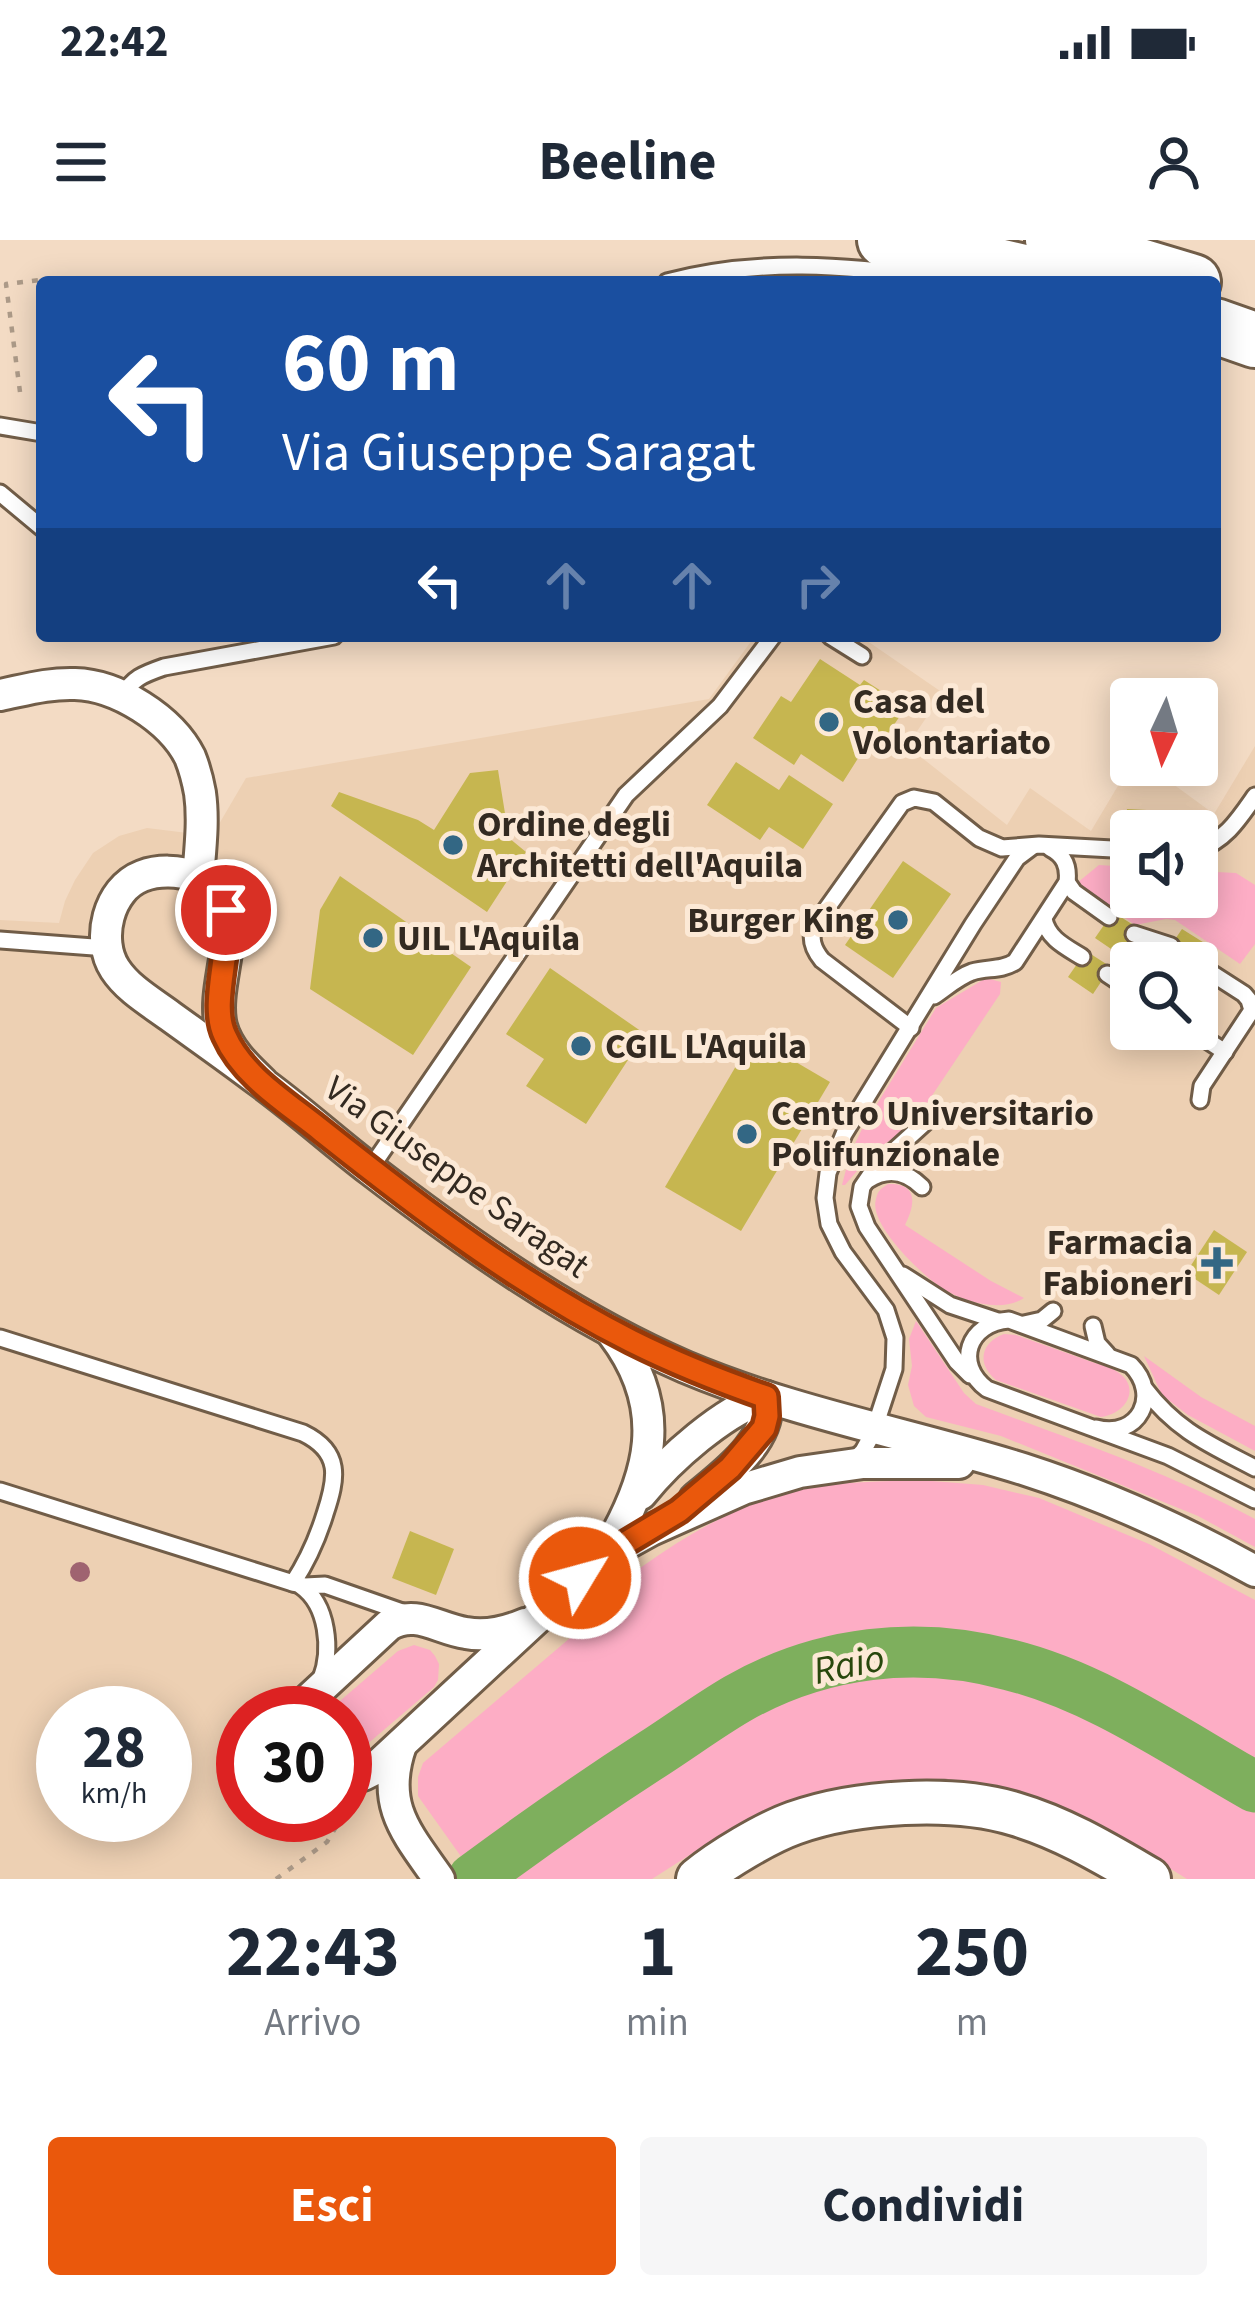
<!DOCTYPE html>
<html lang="it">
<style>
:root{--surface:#fff;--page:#f6f6f7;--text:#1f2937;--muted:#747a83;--accent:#ea580c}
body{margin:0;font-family:"Source Sans 3",sans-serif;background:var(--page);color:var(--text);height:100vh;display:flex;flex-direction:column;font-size:45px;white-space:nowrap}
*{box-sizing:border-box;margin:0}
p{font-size:39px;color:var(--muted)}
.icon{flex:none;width:66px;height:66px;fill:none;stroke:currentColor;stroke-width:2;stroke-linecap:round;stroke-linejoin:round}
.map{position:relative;height:1639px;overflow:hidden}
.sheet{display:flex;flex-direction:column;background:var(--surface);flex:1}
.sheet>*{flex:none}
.guide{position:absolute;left:36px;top:36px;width:1185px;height:366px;border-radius:12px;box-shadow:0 6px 30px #0003;background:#1a4fa0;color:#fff;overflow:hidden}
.needle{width:78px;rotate:184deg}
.buttons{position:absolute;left:1110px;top:438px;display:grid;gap:24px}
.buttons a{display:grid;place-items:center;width:108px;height:108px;border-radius:12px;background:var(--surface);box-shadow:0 6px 30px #0003;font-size:60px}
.speed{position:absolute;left:36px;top:1446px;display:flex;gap:24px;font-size:60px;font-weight:700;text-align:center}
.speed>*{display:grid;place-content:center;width:156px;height:156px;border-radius:50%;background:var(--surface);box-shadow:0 6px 30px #0003;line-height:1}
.speed small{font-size:30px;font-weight:400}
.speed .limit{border:18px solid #d22;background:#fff;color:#111}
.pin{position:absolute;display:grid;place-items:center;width:102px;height:102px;color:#fff;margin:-51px;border:6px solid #fff;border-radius:50%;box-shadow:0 3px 12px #0007}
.me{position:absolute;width:132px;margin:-66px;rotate:53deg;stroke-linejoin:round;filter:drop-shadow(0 0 9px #0008)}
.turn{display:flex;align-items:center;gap:42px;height:252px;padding:0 48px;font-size:54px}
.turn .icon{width:156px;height:156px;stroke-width:2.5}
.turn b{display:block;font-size:84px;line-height:102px}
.lanes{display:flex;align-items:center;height:114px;padding:0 48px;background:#0003;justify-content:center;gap:60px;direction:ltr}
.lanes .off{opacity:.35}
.eta{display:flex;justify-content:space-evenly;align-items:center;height:204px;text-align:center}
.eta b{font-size:72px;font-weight:700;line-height:84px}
.cta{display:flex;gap:24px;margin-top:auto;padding:24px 48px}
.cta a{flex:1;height:138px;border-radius:12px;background:var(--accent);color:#fff;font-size:48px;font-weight:700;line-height:138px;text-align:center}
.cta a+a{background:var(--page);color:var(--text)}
.status{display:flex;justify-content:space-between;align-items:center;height:84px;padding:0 60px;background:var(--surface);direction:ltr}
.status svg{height:33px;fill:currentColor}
header{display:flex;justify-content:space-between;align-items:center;height:156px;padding:0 48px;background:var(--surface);font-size:54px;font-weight:700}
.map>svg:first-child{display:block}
.built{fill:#edd0b3;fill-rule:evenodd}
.green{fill:#fdadc5}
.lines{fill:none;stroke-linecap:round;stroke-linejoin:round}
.river{stroke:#7eaf5d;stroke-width:51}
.building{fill:#c6b650}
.service-casing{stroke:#715d48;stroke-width:21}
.minor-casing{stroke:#715d48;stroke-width:36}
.secondary-casing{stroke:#715d48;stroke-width:48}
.motorway-casing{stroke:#715d48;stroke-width:60}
.path{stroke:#ac9a88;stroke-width:4.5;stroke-dasharray:6 9;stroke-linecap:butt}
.service{stroke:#fff;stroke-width:15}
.minor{stroke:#fff;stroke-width:30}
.secondary{stroke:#fff;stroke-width:42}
.motorway{stroke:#fff;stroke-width:54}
.tree{fill:#9f6370}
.route-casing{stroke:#983908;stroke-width:30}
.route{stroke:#ea580c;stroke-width:21}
.poi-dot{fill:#336784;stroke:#fce9d6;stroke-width:4.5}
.labels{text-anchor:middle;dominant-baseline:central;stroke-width:10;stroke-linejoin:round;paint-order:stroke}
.poi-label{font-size:36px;font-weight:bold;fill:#332a21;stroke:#fce9d6;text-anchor:start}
.street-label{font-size:36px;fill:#332a21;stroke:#fce9d6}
.water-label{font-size:39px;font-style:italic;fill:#28470c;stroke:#fce9d6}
</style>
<div class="status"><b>22:42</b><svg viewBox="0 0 49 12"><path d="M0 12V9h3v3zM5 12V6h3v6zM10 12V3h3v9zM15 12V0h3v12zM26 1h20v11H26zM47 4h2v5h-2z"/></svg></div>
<header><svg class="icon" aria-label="menu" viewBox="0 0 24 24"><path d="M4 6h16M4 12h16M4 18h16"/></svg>Beeline<svg class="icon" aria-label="person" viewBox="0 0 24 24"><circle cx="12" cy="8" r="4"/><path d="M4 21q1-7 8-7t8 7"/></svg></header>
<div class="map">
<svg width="1255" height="1639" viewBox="0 0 1255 1639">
<rect width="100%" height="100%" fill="#f3dbc4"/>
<!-- built -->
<path class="built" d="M755,396h105l83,57 -36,53 100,79 23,-37 61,43 40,-67 16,1 67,49 41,-68v1133h-1255v-959l59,3 6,-22 10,-21 18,-27 26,-17 28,-8 65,8 34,-58 463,-79zM1131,591h66v66h-66zM1131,723h66v66h-66zM63,1473h102v102h-102zM243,1473h102v102h-102z"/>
<!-- green -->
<g class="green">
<path d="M1099,625l32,2v30h66v-26l39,2 19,12v59l-15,20 -65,-44 -9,-1 -31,6 -58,-42z"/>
<path d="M986,738l15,4 -1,12 -83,124 -9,11 -33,21 -30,35h-3l8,-31 13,-27 73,-119z"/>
<path d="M888,944c31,-1 27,21 17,41l86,56 33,17c-22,15 -61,4 -82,-10 -20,-13 -74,-64 -66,-89 2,-9 5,-10 12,-15z"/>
<path d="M916,1081l48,72 12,11c97,36 188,66 279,115v28l-57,-31 -197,-80 -75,-19 -12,-11 -6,-21 4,-19 -3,-27z"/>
<path d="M1004,1094l12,1c24,9 49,17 73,26 8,3 20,5 27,10 26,15 11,43 -15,46l-105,-37c-20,-16 -15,-38 8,-46z"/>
<path d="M1144,1116l57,41 54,29v25l-67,-36 -26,-20z"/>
<path d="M919,1240l64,5 56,13 110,46 106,56v279h-68l-56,-35 -67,-34 -285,-2 -77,39 -50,32h-175l-59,-83v-19l5,-14 167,-142 -7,-9c66,-53 140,-108 225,-124 36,-7 74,-6 111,-8z"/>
<path d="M414,1405l16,5 5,6 4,8 -1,16 -4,7 -76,65 -13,3v-42h-19l72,-62z"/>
</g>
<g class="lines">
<!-- river -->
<path class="river" d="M473,1639c59,-44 118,-85 180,-125 28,-18 55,-38 84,-55 84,-48 180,-59 273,-34 88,22 167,78 245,122"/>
</g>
<!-- building -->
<g class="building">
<path d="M820,419l40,26 4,-5 42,27 -27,40 -10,-6 -26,41 -42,-28 -7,11 -41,-27 28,-42 10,6z"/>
<path d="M736,522l43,28 10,-15 44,29 -30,45 -34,-22 -9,13 -53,-35z"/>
<path d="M498,530l11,68 17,14 -39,60 -156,-106 8,-14 79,28 16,10 36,-57z"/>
<path d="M1127,569l59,3 -1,19h-59z"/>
<path d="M903,621l48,33 -58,84 -48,-33z"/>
<path d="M340,636l131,91 -58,88 -103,-66 10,-79z"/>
<path d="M1113,672l25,16 -18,27 -25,-17z"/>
<path d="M1182,689l32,20 -17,25v-11h-38z"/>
<path d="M1086,711l25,16 -18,27 -25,-17z"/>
<path d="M550,728l95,66 -59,90 -60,-38 18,-27 -38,-25z"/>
<path d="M1131,766v23h30l-14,21 -31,-20z"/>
<path d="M753,797l77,45 -89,149 -76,-44z"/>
<path d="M1214,990l33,22 -28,43 -33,-22z"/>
<path d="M410,1291l44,18 -18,46 -44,-17z"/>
</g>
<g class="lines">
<!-- service casing -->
<g class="service-casing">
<g id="service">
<path d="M667,42c90,-24 180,-17 271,-4"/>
<path d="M0,186l42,7"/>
<path d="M0,253l42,35"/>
<path d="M830,396l32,20"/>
<path d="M122,457c10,-19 22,-23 42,-30l170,-31"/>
<path d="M1197,610c28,-9 42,-31 58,-54"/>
<path d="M1067,642l7,10 35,25"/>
<path d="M1044,679c4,20 22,28 38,38"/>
<path d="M1134,694l37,12"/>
<path d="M0,700l107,8"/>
<path d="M1107,734l24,16"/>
<path d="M934,756c12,-8 24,-19 38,-24 16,-5 28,-1 43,-10l52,-80c2,-16 -3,-27 -17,-34"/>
<path d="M911,788l-89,-68c-9,-11 -13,-22 -7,-35l87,-122 12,-5 20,4 45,36 23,10 37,-3 92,5"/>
<path d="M1190,789l35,23"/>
<path d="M1200,860l2,-14 50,-76 -3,-10 -5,-6 -42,-27"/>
<path d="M929,879l-54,49 -13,19 -3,19 8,21 90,135 13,13"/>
<path d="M370,929l256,-374 94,-89 53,-70"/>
<path d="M868,940c20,-13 38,-9 54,7"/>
<path d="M903,1035l47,30 48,16"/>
<path d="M1024,1084l18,-4 11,-9"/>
<path d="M1093,1086l4,17 10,11"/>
<path d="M0,1098l303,95c39,19 34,45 22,81 -8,26 -17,46 -32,69"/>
<path d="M1145,1149c32,42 64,55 110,79"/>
<path d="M1096,1188c43,11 65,-33 35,-63l-122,-45c-41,3 -55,44 -22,69l181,67 87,44"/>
<path d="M854,1220l9,-9 10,-18 21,-64 1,-31 -9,-28 -43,-58 -14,-28 -4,-26 3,-25 16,-39 129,-210 44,-66 16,-12"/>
<path d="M0,1251l293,92 12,3 20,-1 83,29"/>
<path d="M301,1346c27,19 31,64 20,93"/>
</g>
</g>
<!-- minor casing -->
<g class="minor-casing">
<g id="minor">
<path d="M0,455c25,-5 49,-12 75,-11 42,1 96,35 115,73 4,10 8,25 10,36 4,28 0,58 -2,85"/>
<path d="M263,843c-17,-16 -36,-34 -42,-57 -12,-48 37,-122 -26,-149 -16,-7 -37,-7 -53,-1 -34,13 -46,64 -27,93 13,20 36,33 55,47 29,21 59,42 88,64 39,28 75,61 113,90 98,75 201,148 314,197 109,46 226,67 338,102 81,26 158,61 232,102"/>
<path d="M641,1254c28,-35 82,-83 125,-97"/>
<path d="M695,1259c31,-26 77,-58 71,-102"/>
<path d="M607,1311c44,-74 63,-142 6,-217"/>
<path d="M302,1473l5,-12 82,-76c27,-16 49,4 77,8 21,4 40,-1 59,-9"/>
<path d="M401,1505c-21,60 5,87 38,134"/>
<path d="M345,1536l18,-1 10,-5 231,-214 47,-26 92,-41 57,-17 63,-9h96"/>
</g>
</g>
<!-- secondary casing -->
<g class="secondary-casing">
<path id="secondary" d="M698,1639c23,-19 68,-46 96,-56 62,-22 158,-28 221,-9 48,14 91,40 134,65"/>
</g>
<!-- motorway casing -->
<g class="motorway-casing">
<g id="motorway">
<path d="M885,0l182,42"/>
<path d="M1053,0l140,42"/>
<path d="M1215,86l40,14"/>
</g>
</g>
<!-- path -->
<g class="path">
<path d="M20,152l-14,-108 35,-4"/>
<path d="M276,1639l51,-37 16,-27"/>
</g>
<!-- service -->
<use href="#service" class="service"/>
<!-- minor -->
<use href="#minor" class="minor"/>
<!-- secondary -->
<use href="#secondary" class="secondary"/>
<!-- motorway -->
<use href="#motorway" class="motorway"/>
</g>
<!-- trees -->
<circle class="tree" cx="80" cy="1332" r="10"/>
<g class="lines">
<!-- route casing -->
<g class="route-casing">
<path id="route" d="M226,670c6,40 -17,94 -1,126 18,41 64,68 97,95 97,77 198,154 309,210 44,22 89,40 135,56l1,19 -3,12 -34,40 -51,43 -75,45 -24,22"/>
</g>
<!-- route -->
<use href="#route" class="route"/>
</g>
<!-- markers -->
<g class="poi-dot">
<circle cx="829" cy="482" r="12"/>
<circle cx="453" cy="605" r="12"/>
<circle cx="898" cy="680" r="12"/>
<circle cx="373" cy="698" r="12"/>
<circle cx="581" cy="806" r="12"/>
<circle cx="747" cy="894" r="12"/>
<path d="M1211 1005h12v12h12v12h-12v12h-12v-12h-12v-12h12z"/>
</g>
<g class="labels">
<!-- poi labels -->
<g class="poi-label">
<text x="853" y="461">Casa del<tspan x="853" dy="41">Volontariato</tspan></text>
<text x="477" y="584">Ordine degli<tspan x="477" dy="41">Architetti dell'Aquila</tspan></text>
<text x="874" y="680" text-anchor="end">Burger King</text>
<text x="397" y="698">UIL L'Aquila</text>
<text x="605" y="806">CGIL L'Aquila</text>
<text x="771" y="873">Centro Universitario<tspan x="771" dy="41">Polifunzionale</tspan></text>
<text x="1193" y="1002" text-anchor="end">Farmacia<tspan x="1193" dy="41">Fabioneri</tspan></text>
</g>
<!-- street labels -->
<g class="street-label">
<text transform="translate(457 937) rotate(36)">Via Giuseppe Saragat</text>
</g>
<!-- water labels -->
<g class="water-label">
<text transform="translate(849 1425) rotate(-12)">Raio</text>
</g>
</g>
</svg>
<div class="buttons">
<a><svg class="needle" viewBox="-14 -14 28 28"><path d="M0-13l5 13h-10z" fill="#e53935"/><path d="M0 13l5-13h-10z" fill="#747a83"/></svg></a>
<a><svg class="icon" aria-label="sound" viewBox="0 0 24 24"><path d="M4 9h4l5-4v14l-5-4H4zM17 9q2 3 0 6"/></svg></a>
<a><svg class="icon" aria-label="search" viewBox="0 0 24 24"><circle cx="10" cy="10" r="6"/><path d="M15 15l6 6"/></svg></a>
</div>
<div class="speed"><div>28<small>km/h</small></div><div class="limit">30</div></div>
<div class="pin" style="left:226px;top:670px;background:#d93025"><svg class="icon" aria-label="arrive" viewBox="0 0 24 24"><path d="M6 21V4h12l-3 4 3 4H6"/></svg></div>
<svg class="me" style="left:580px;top:1338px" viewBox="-20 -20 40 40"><circle r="17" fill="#ea580c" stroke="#fff" stroke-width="3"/><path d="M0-11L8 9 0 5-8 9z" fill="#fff"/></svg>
<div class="guide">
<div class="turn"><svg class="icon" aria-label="left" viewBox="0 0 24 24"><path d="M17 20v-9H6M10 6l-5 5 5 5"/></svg><div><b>60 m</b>Via Giuseppe Saragat</div></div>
<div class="lanes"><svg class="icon" aria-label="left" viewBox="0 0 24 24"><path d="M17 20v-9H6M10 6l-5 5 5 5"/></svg><svg class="icon off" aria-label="ahead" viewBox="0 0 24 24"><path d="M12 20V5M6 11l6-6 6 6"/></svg><svg class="icon off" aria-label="ahead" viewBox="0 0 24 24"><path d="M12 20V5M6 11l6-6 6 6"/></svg><svg class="icon off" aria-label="right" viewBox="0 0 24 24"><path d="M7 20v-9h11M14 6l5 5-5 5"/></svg></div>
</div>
</div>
<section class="sheet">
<div class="eta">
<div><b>22:43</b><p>Arrivo</p></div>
<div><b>1</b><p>min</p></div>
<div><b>250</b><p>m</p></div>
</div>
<div class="cta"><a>Esci</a><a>Condividi</a></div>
</section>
